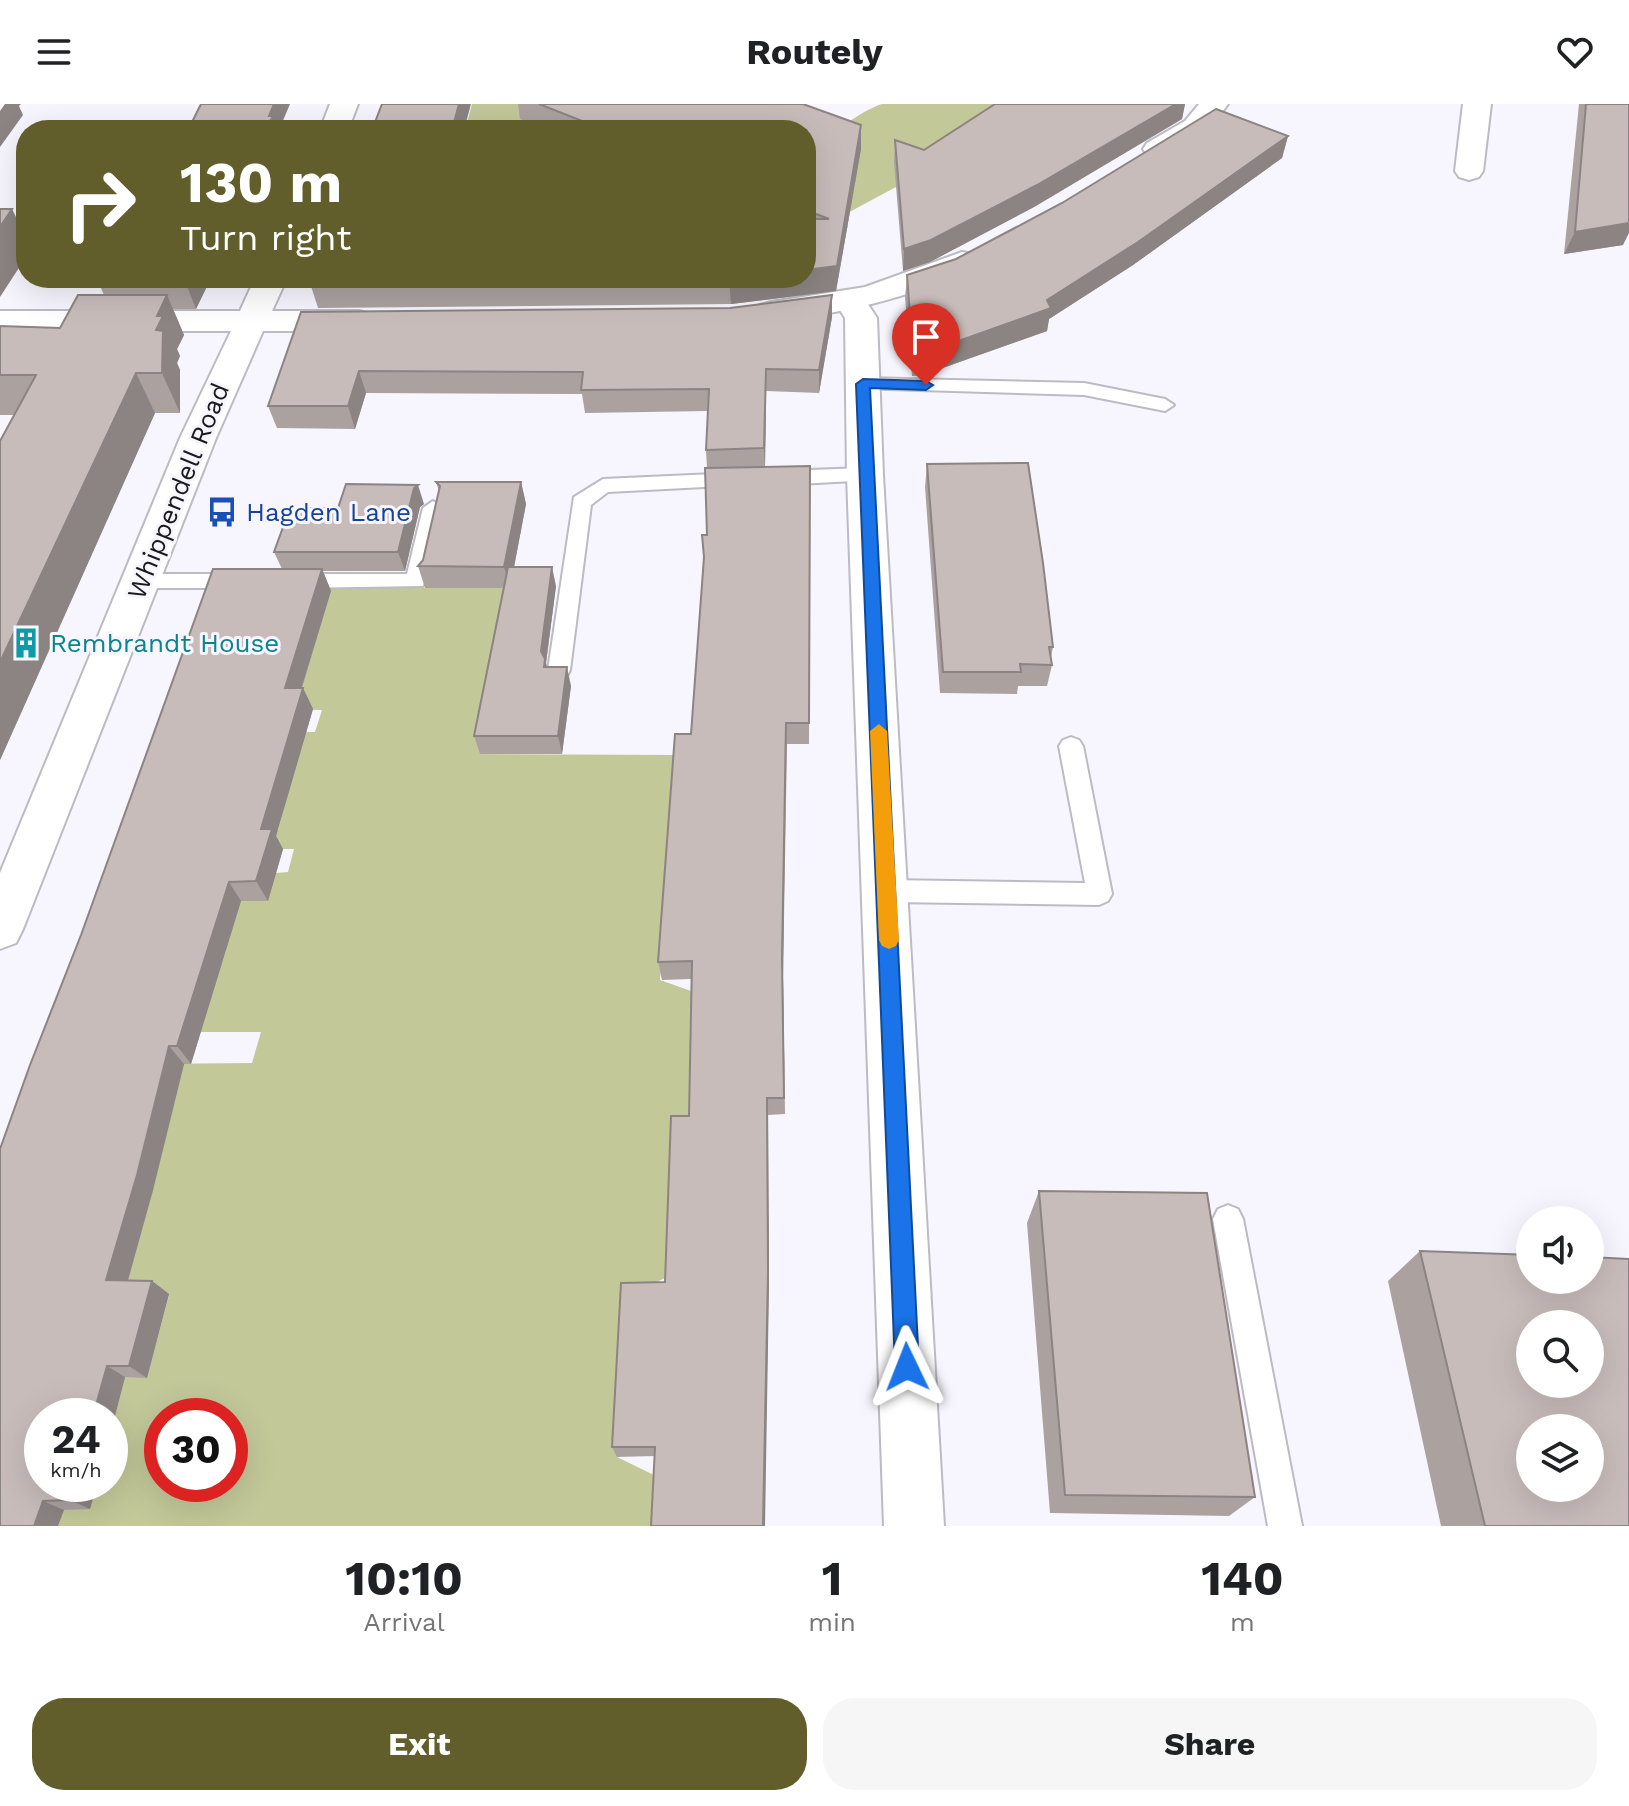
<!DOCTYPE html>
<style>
:root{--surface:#fff;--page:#f6f6f6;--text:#202124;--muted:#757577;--accent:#625e2b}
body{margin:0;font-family:"Work Sans",sans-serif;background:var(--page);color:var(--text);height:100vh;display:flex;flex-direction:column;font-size:30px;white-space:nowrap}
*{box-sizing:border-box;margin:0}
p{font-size:26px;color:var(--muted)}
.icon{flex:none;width:44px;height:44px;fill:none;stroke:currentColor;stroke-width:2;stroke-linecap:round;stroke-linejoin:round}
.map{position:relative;height:1422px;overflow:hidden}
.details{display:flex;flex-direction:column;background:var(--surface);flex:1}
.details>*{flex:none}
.hud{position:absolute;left:16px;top:16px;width:800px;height:168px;border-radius:32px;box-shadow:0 8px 32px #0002;background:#625e2b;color:#fff;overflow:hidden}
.tools{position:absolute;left:1516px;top:1102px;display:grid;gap:16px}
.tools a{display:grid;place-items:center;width:88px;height:88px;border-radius:50%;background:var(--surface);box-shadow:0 8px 32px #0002;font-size:40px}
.speed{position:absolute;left:24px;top:1294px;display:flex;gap:16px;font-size:40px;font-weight:700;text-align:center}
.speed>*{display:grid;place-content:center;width:104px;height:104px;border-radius:50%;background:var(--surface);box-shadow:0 8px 32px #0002;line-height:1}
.speed small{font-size:20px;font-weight:400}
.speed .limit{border:12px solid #d22;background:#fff;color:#111}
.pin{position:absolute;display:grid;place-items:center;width:68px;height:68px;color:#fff;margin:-82px -34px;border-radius:50% 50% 50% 0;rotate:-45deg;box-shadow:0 0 8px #0007}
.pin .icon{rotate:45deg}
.me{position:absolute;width:88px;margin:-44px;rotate:358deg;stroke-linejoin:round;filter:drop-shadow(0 0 6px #0008)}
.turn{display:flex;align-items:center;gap:28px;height:168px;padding:0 32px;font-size:36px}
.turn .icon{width:104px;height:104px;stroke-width:2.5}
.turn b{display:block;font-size:56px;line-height:68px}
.eta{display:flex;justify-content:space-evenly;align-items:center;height:136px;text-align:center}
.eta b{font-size:48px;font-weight:700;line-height:56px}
.action{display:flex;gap:16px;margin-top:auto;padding:16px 32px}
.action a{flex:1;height:92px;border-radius:32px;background:var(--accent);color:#fff;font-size:32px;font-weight:700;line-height:92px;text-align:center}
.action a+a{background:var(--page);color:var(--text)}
header{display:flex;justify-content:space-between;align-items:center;height:104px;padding:0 32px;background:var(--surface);font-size:36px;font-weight:700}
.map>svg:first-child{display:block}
.green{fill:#c3c899;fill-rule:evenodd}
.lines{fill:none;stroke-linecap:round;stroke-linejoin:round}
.service-casing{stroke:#bcbbc4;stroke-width:4}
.minor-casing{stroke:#bcbbc4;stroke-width:4}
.tertiary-casing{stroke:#bcbbc4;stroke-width:4}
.service{fill:#fff;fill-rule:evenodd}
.minor{fill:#fff;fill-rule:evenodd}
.tertiary{fill:#fff;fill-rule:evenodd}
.wall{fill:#aba2a0}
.shaded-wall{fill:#8b8482}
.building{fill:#c7bcba;stroke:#8b8482;stroke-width:2;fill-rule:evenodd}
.route{fill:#1a73e8;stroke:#114b97;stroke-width:2}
.slow{fill:#f59e0b}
.labels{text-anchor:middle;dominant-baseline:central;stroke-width:6;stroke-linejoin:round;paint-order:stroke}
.street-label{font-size:26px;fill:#1a1a1d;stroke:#f7f6fe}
.transit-label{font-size:26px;fill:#164399;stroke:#f7f6fe;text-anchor:start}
.culture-label{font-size:26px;fill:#0d838f;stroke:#f7f6fe;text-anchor:start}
</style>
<header><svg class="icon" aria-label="menu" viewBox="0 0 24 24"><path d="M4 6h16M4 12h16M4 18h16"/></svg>Routely<svg class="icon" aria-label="heart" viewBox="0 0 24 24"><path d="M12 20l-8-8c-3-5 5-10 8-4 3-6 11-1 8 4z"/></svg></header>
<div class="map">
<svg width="1629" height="1422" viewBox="0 0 1629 1422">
<rect width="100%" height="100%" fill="#f7f6fe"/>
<!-- green -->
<g class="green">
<path d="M472,0h136l-32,26h-111z"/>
<path d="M882,0h144l-117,76 -67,36 6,12h-6l-36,-78c24,-13 53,-39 76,-46z"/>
<path d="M290,484h220l-30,166 198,1 -18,225 34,12 -2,125 -23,159 -43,21 -9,160 41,20 -2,49h-656l97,-42h13v-51l7,-30 -73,-26h103l22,-82 -98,-2 71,-229 110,-1 9,-31h-65l30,-81 -40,-29 90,-49 12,-1 6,-23h-43l27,-19 7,-26 4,-72h26l7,-22 -71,-1zM162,1312h68v68h-68z"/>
</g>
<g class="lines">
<!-- service casing -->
<g class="service-casing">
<g id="service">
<path d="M863,274l221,5 81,16 9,6 -9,6 -81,-16 -228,-7 -2,-4z"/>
<path d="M865,364l10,7 -3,5 -92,5 -10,-7 10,-7z"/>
<path d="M736,369l7,2 3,5 -3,5 -135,7 -17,13 -21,165 -3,6 -8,2 -8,-2 -3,-6 26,-173 29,-18z"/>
<path d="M433,397l10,7 -20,78 -129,2 -7,-2 -4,-5 4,-5 7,-2h113l16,-66z"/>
<path d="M140,470h102l7,2 4,5 -4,5 -7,2h-102l-7,-2 -4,-5 4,-5z"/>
<path d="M1071,633l8,3 4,6 29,148 -4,7 -9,4 -212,-3 -9,-4 -3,-7 3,-7 9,-4 198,3 -26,-137 4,-6z"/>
<path d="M1228,1101l10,4 5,10 59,307h-34l-55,-307 5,-10z"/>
</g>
</g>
<!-- minor casing -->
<g class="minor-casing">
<g id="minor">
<path d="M1463,0h28l-8,67 -4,6 -10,3 -10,-3 -4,-6z"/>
<path d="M851,188l11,3 15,23 6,157 61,1051h-60l-37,-1051 -2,-157 -10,-16 5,-7z"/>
</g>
</g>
<!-- tertiary casing -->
<g class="tertiary-casing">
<g id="tertiary">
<path d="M330,0h28l-10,26h-28z"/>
<path d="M1199,0h29c-17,24 -50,59 -81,51l-4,-6 4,-6 38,-22z"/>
<path d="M962,148l11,2 5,7 -5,7c-64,31 -132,45 -202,54l-11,-3 -5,-7 5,-7 11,-3 94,-15z"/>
<path d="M255,174h32l-15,33h87l11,3 5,7 -5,7 -11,3h-96l-47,107 -193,491 -7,14 -16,6v-76l180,-435 51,-107h-231v-20h240z"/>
</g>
</g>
<!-- service -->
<use href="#service" class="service"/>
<!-- minor -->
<use href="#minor" class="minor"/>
<!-- tertiary -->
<use href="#tertiary" class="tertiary"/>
</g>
<!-- wall -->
<g class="wall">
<path d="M518,0h285l58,45 -25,142 -105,13 -413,4 -8,-25 496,-5v-148h-259l-27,-11z"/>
<path d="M995,0h190l-3,15 -148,88 -104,55 -27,9 -9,-109 1,-22 29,10z"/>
<path d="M1579,0h50l-6,141 -59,9z"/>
<path d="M1288,32l-6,22 -149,107 -84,54 -2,12 -127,45h-8l-7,-78 2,-23 49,-16z"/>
<path d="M211,174l-15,31h-23l11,26 -7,14 3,7 -3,7 3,7v43h-25l-155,347v-319l14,-26h-14v-89l60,2 44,-33 -4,-9z"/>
<path d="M301,208l531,5 -13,76 -53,-2 -1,76 45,-1 -1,278h-22l-4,234 2,136 -17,1 1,170 -114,171 -38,1 -5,-10 53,-165 24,-166 2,-137 -29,1 -4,-18 33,-228 16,-199v-67l-1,-18 2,-39 -123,2 -3,-19 -216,-1 -11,36 -78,-1 -9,-22z"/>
<path d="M927,360l126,183 -2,10 1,8 -5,21h-29l-1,8 -77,-1 -15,-206z"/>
<path d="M436,378h85l5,22 -12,63 42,19 -10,77 1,4 24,19 -9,68h-82l-6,-18 30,-148h-79l-7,-22 5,-6 16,-69z"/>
<path d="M424,400l-4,3 -15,64h-82l8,20 -29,97h1l10,21 -37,127 7,13 -15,52h-27l-50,163h-7l-31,126 -25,91h24l17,13 -22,84 -22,-1 -15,58v-19l-68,68h55l-7,25 -26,1 -64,16 282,-957 -8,-17 64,-44z"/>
<path d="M1039,1087l216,306 -26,19 -179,-3 -23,-290z"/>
<path d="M1420,1147l209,275h-188l-53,-245z"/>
</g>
<!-- shaded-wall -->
<g class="shaded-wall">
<path d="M5,0h16l-2,2 4,9 -23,32v-36z"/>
<path d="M274,0h16l-11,26h-13l3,-14z"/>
<path d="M459,0h12l-7,26h-12z"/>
<path d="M1176,0h9l-3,15 -148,88 -104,55 -27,9 1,-22z"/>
<path d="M861,21v24l-25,142 -105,13 -2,-25 77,-1v-8l31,-4z"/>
<path d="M1288,32l-6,22 -149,107 -84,54 -2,12 -127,45 2,-22z"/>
<path d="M12,105l14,28v20l-26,40v-70z"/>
<path d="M1629,119v10l-6,12 -59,9 11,-22z"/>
<path d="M191,174h20l-15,31 -9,-23z"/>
<path d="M167,191l17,40 -7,14 3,7 -3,7 3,7v43l-18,-40 -6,-43 1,-14z"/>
<path d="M832,191v22l-13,76v-23z"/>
<path d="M766,265v22l-1,79 -1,-22z"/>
<path d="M359,267l7,22 -11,36 -7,-23z"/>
<path d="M136,269l19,40 -155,347v-98z"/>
<path d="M521,378l5,22 -16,84 -6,-21z"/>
<path d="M418,381l6,19 -4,3 -15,64 -7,-19 16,-64z"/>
<path d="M552,463l4,19 -10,77 3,15 -5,-13 -3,-14z"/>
<path d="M322,465l9,22 -36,118 -10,-21z"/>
<path d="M567,563l4,19 -9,68 -4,-18z"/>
<path d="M303,584l10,21 -37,127 7,13 -15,52 -12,-20 5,-52z"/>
<path d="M786,619l-3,255 2,136 -3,-155z"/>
<path d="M229,778l12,19 -50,163 -14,-18z"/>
<path d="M169,942l15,18 -31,126 -29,104 -18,-14z"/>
<path d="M767,994l2,187 -4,241h-2z"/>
<path d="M152,1177l17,13 -22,84 -18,-12z"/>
<path d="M107,1262l18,11 -15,58v-19h-17z"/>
<path d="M75,1380h22l-7,25 -20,-9z"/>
<path d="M43,1397l21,9 -6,16h-24z"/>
</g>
<!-- building -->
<g class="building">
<path d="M201,0h73l-5,12h4l-7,14h-78z"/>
<path d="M382,0h77l-7,26h-80z"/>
<path d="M539,0h264l58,21 -24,141 -31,4v-51h23l-23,-9v-80h-201z"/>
<path d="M995,0h181l-139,81 -106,55 -27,9 -9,-109 29,10z"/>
<path d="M1586,0h43v119l-54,9z"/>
<path d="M1216,5l72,27 -150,106 -91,58 4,8 -129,46h-9l-6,-79 49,-16 106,-56z"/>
<path d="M0,105h12l-12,18z"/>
<path d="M105,174h86l-4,8h-87z"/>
<path d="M312,174h424l-426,5z"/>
<path d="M78,191h89l-10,21h6l-7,14 7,1 -1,42h-26l-136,289v-221l36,-66h-36v-49l60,2z"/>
<path d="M832,191l-13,75 -53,-1 -2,79 -58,2 3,-61 -128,1 2,-18 -224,-1 -11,35h-80l33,-94 429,-4z"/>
<path d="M1028,359l15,100 10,84h-4l3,18 -32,-1 1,8h-78l-16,-208z"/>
<path d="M810,362l-1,257h-23l-4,236 2,139h-17l1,174 -5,254h-112l4,-79h-43l9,-164 44,-1 6,-166h18l3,-155 -34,1 17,-228h16l13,-177 -2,-22h5l-2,-67z"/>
<path d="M436,378h85l-17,85 -86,-1 5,-6 17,-74z"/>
<path d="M346,380l72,1 -4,3 -16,64h-124l16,-44h48z"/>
<path d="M508,463h44l-11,84 4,8 -1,8h23l-9,69h-84z"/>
<path d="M213,465h109l-37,119h18l-42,141h11l-16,52 -27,1 -52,164h-8l-32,129 -31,105 46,1 -23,85h-22l-14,50h-51v68h33l-5,16 -27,1 -9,25h-34v-377l30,-84 51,-130z"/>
<path d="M1039,1087l168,2 48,304 -190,-2z"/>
<path d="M1420,1147l110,4v25h60v-23l39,2v267h-144zM1530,1220h60v60h-60zM1530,1324h60v60h-60z"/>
</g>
<!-- route -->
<path class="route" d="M863,275l63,2 7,4 -7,5 -56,-2 49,979 -3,9 -9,3 -8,-3 -4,-9 -39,-983z"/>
<!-- slow -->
<path class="slow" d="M879,620l8,7 12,209 -3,6 -7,3 -7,-3 -3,-6 -9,-209z"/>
<!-- icons -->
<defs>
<g id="bus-bare" transform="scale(2.4)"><path d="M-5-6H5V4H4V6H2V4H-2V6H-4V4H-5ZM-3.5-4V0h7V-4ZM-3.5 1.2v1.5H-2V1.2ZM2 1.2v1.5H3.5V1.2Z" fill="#1a4fb4" stroke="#f7f6fe" stroke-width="2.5" paint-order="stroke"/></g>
<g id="building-bare" transform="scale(2.4)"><path d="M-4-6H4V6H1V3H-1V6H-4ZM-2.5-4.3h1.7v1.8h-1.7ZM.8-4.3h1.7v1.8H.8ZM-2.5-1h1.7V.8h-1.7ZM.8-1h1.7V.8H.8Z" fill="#0f9aa8" stroke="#f7f6fe" stroke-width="2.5" paint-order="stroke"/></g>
</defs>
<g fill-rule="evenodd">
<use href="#bus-bare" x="222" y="408"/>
<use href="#building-bare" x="26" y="539"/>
</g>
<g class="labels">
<!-- street labels -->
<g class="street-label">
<text transform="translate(178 387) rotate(-68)">Whippendell Road</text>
</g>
<!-- transit labels -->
<g class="transit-label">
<text x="246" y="408">Hagden Lane</text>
</g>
<!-- culture labels -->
<g class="culture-label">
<text x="50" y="539">Rembrandt House</text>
</g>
</g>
</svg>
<div class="tools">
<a><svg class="icon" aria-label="sound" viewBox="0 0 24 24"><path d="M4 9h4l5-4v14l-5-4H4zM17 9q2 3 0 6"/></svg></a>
<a><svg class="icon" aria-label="search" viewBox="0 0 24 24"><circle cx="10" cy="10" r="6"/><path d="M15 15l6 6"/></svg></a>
<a><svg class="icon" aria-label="layers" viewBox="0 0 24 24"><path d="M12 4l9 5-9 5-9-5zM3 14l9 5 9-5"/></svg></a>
</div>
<div class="speed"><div>24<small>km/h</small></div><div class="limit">30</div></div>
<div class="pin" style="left:926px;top:281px;background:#d93025"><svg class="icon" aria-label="arrive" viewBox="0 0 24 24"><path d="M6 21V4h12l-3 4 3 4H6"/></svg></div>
<svg class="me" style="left:907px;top:1263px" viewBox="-20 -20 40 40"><path d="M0-17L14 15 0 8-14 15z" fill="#1a73e8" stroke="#fff" stroke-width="4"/></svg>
<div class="hud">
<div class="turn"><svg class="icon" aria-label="right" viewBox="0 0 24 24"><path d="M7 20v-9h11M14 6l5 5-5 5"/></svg><div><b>130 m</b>Turn right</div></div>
</div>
</div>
<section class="details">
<div class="eta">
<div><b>10:10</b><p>Arrival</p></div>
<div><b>1</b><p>min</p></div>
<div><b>140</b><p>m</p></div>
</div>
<div class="action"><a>Exit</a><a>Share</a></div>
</section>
